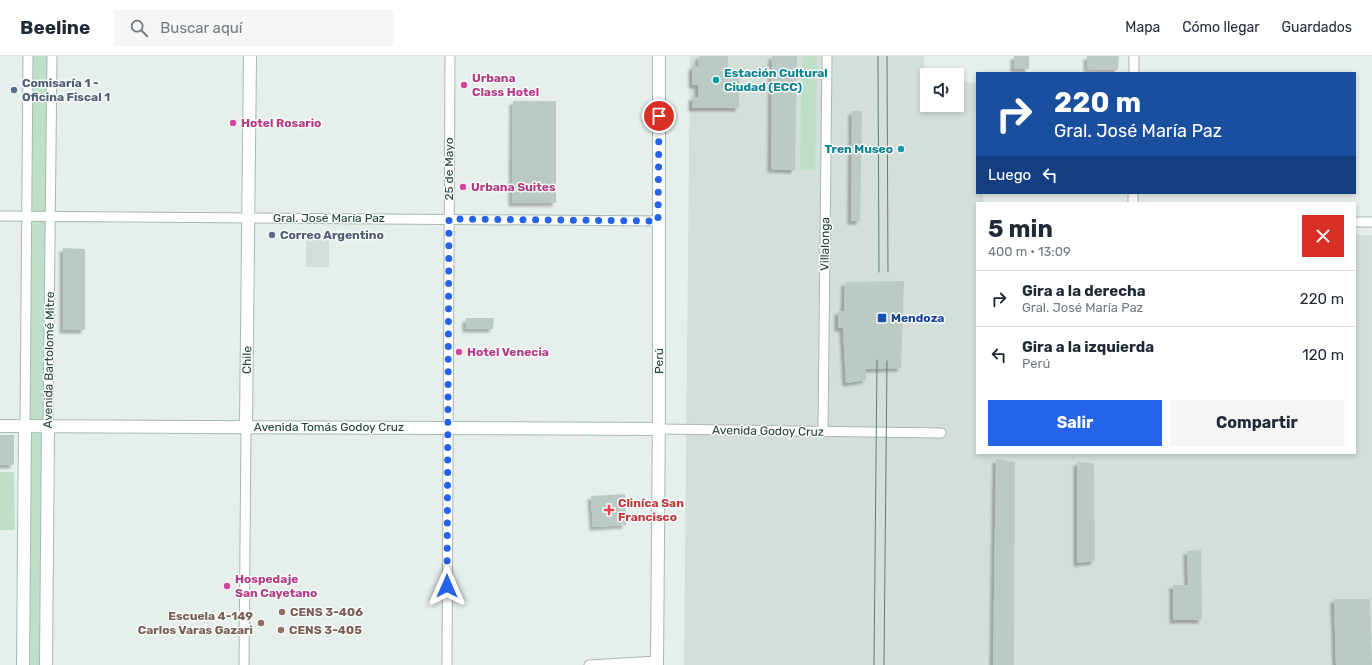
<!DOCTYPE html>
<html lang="es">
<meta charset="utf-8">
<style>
:root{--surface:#fff;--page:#f6f6f7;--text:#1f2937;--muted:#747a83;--line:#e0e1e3;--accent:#2563eb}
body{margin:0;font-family:Rubik,sans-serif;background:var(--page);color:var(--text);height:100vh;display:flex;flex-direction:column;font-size:15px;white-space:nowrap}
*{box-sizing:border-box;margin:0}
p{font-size:13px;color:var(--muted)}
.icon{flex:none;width:22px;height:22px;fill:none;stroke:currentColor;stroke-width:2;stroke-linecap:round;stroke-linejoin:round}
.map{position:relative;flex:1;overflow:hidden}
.panel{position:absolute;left:976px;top:146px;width:380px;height:252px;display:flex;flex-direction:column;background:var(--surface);border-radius:0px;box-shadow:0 2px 6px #0003}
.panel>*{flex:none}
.banner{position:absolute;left:976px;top:16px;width:380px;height:122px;border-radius:0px;box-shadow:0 2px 6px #0003;background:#1a4fa0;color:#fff;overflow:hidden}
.fabs{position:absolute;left:920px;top:12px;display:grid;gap:8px}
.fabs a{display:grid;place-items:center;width:44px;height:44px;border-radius:0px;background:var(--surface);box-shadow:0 2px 6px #0003;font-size:20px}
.pin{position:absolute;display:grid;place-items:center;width:34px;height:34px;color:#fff;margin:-17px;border:2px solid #fff;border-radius:50%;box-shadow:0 1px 4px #0007}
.me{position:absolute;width:44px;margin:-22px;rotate:0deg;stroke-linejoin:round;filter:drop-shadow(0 0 3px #0008)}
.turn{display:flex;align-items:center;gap:14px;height:84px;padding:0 12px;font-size:18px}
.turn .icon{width:52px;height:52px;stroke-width:2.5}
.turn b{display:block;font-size:28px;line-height:34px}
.then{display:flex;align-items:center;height:38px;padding:0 12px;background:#0003;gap:8px;font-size:15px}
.round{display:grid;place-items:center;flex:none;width:42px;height:42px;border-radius:0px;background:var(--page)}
.summary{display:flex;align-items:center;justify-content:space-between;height:68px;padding:0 12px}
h1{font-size:24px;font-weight:700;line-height:30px}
.action{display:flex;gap:8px;margin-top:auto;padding:8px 12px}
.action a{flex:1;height:46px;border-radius:0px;background:var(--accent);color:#fff;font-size:16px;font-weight:700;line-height:46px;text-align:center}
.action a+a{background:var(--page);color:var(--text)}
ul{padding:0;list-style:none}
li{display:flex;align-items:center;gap:12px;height:56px;padding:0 12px;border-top:1px solid var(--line)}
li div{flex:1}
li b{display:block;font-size:15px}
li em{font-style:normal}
header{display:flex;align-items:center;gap:24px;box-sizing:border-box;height:56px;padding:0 20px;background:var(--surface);border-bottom:1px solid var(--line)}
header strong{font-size:19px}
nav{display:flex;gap:22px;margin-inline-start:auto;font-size:14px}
.search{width:280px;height:36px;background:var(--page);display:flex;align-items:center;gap:10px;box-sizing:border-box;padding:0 14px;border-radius:0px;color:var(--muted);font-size:15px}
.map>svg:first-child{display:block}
.built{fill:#d4dfda}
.green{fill:#bfe0c8}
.building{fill:#bbcac4;filter:url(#shadow)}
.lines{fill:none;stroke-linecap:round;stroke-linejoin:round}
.street-casing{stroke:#a8b8b2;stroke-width:11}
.secondary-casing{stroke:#a4bbb3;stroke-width:14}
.street{stroke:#fff;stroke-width:9}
.secondary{stroke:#fff;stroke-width:12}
.tram{stroke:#5f7d75;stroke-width:1}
.route{stroke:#2563eb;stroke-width:7;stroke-dasharray:0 12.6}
.culture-dot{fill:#0f9aa8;stroke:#f7fbf9;stroke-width:1.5}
.hotel-dot{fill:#d1479c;stroke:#f7fbf9;stroke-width:1.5}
.service-dot{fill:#5c6f8a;stroke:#f7fbf9;stroke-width:1.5}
.transit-dot{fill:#1a4fb4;stroke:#f7fbf9;stroke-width:1.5}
.health-dot{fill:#e0444e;stroke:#f7fbf9;stroke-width:1.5}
.education-dot{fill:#8d6e63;stroke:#f7fbf9;stroke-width:1.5}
.labels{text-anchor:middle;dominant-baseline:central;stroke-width:3;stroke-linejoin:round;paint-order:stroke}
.culture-label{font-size:12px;font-weight:bold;fill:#0d838f;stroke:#f7fbf9;text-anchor:start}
.hotel-label{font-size:12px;font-weight:bold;fill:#b23c85;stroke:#f7fbf9;text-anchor:start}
.service-label{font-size:12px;font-weight:bold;fill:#4e5e75;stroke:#f7fbf9;text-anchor:start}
.street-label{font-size:12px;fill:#24423a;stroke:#f7fbf9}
.transit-label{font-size:12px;font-weight:bold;fill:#164399;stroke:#f7fbf9;text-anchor:start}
.health-label{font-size:12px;font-weight:bold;fill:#be3a42;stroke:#f7fbf9;text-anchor:start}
.education-label{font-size:12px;font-weight:bold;fill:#785e54;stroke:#f7fbf9;text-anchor:start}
</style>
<header>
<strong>Beeline</strong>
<div class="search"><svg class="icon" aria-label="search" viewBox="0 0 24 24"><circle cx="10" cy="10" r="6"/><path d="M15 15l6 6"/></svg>Buscar aquí</div>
<nav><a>Mapa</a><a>Cómo llegar</a><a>Guardados</a></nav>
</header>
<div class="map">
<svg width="1372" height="609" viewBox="0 0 1372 609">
<defs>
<filter id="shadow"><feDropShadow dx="-3.5" dy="3.5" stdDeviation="1" flood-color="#0004"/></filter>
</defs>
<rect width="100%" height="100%" fill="#e6efeb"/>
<!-- built -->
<g class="built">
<path d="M690,0h234v21l3,1v27h30v-24l19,2 1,110h6v9l18,1h-24v250h378v-218h17v430h-688z"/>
<rect x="306" y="179" width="23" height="32"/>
</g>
<!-- green -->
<g class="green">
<path d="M28,0h24l-6,609h-23z"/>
<path d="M802,0h15l-2,114h-15z"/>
<path d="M0,416h14l1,58h-15z"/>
</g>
<!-- building -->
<g class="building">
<path d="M699,0h29v14h11v38h-47v-11h6v-12h-6v-19h6z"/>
<path d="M772,0h25l-2,114 -24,-1z"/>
<rect x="1014" y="0" width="15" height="13"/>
<path d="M1087,0h32l-1,14 -31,-1z"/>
<path d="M513,45h43v102h-44z"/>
<path d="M852,55h10l-2,110h-9z"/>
<path d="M63,192l22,1v81h-22z"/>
<path d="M904,225l-3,87 -35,1v11l-20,3 -3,-55h-5v-17h6l1,-29z"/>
<path d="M466,262h28l-1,11h-27z"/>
<rect x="0" y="379" width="14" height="30"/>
<path d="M996,403l19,3 -1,203h-21z"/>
<path d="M1077,406l17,1 1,98 -18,2z"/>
<path d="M625,438l1,31 -33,2 -2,-31z"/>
<path d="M1201,494l1,70h-29v-35h15l-1,-34z"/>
<path d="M1334,543h36l2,66h-36z"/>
</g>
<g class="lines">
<!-- street casing -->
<g class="street-casing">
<g id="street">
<path d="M1134,17v-17"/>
<path d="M1133,147v-10"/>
<path d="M0,160l658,5"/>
<path d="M1355,166h17"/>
<path d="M25,370l3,-370"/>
<path d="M48,370l4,-370"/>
<path d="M659,373l282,4"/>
<path d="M823,375l4,-375"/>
<path d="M244,609l2,-239"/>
<path d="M447,609l3,-609"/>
<path d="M589,609l68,-4"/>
</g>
</g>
<!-- secondary casing -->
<g class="secondary-casing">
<g id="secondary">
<path d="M0,370l659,3"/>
<path d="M246,370l4,-370"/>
<path d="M23,609l2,-239"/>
<path d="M46,609l2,-239"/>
<path d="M657,609l2,-257v-352"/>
</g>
</g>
<!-- street -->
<use href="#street" class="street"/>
<!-- secondary -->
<use href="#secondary" class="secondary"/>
<!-- tram -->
<g class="tram">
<path d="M878,0l1,216"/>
<path d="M887,0l1,216"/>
<path d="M874,609l3,-305"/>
<path d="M884,609l3,-304"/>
</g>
</g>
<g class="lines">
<!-- route -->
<path class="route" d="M447,530l2,-367 209,2 1,-105"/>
</g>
<!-- markers -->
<g class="culture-dot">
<circle cx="716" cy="24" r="4"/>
<circle cx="901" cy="93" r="4"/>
</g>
<g class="hotel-dot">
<circle cx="464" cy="29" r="4"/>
<circle cx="233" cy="67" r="4"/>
<circle cx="463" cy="131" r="4"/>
<circle cx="459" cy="296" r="4"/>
<circle cx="227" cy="530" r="4"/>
</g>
<g class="service-dot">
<circle cx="14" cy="34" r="4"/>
<circle cx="272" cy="179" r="4"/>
</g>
<rect class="transit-dot" x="877" y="257" width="10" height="10" rx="2"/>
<path class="health-dot" d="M607 448h4v4h4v4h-4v4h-4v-4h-4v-4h4z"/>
<g class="education-dot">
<circle cx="282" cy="556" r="4"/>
<circle cx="261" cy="567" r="4"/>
<circle cx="281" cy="574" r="4"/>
</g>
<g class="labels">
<!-- culture labels -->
<g class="culture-label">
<text x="724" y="17">Estación Cultural<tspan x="724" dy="14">Ciudad (ECC)</tspan></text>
<text x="893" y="93" text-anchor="end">Tren Museo</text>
</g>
<!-- hotel labels -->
<g class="hotel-label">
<text x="472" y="22">Urbana<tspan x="472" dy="14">Class Hotel</tspan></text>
<text x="241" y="67">Hotel Rosario</text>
<text x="471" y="131">Urbana Suites</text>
<text x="467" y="296">Hotel Venecia</text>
<text x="235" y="523">Hospedaje<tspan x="235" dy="14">San Cayetano</tspan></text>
</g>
<!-- service labels -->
<g class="service-label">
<text x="22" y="27">Comisaría 1 -<tspan x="22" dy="14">Oficina Fiscal 1</tspan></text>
<text x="280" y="179">Correo Argentino</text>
</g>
<!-- street labels -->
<g class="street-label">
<text transform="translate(449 113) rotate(-90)">25 de Mayo</text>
<text x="329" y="162">Gral. José María Paz</text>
<text transform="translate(825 188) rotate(-89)">Villalonga</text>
<text transform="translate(49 304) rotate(-89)">Avenida Bartolomé Mitre</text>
<text transform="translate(247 304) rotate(-89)">Chile</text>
<text transform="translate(659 305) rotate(-90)">Perú</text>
<text x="329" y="371">Avenida Tomás Godoy Cruz</text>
<text transform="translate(768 375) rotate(1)">Avenida Godoy Cruz</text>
</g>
<!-- transit labels -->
<g class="transit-label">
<text x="891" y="262">Mendoza</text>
</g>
<!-- health labels -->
<g class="health-label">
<text x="618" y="447">Cliníca San<tspan x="618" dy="14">Francisco</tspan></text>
</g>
<!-- education labels -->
<g class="education-label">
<text x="290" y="556">CENS 3-406</text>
<text x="253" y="560" text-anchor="end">Escuela 4-149<tspan x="253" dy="14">Carlos Varas Gazari</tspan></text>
<text x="289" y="574">CENS 3-405</text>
</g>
</g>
</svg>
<div class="fabs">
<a><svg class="icon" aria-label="sound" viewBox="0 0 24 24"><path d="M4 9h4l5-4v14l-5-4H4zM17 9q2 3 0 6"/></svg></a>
</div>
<div class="pin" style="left:659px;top:60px;background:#d93025"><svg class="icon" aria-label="arrive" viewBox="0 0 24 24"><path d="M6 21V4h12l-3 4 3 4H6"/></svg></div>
<svg class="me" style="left:447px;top:530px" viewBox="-20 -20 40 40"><path d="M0-17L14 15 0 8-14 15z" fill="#2563eb" stroke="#fff" stroke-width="4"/></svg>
<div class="banner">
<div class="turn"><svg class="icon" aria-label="right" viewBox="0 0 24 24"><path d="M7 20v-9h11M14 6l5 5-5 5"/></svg><div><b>220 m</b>Gral. José María Paz</div></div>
<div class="then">Luego<svg class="icon" aria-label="left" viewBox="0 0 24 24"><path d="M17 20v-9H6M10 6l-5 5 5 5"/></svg></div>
</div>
<section class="panel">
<div class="summary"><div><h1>5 min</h1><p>400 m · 13:09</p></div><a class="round" style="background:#d93025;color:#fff"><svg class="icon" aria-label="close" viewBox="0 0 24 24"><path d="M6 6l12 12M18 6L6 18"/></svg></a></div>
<ul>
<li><svg class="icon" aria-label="right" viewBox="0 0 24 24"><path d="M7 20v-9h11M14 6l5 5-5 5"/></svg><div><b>Gira a la derecha</b><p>Gral. José María Paz</p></div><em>220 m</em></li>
<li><svg class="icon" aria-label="left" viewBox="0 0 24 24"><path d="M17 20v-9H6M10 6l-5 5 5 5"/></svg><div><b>Gira a la izquierda</b><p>Perú</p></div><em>120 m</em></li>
</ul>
<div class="action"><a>Salir</a><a>Compartir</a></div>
</section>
</div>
